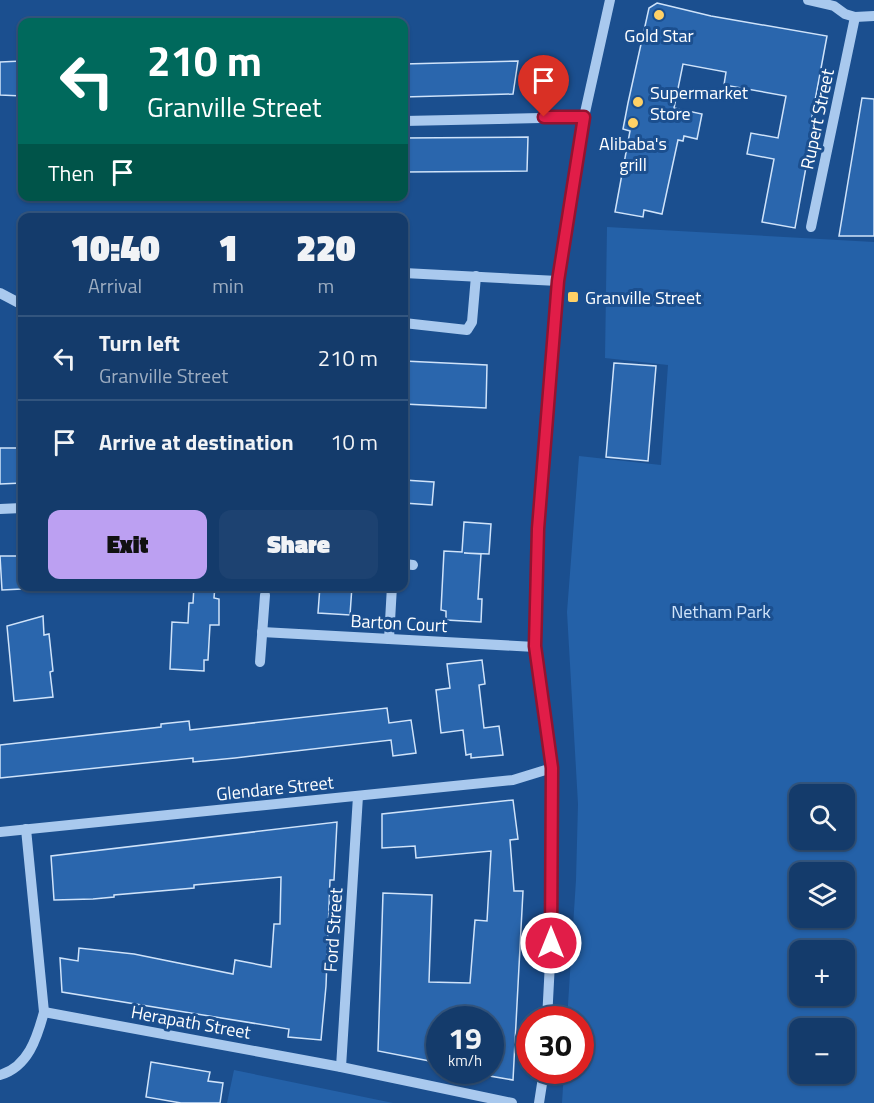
<!DOCTYPE html>
<meta charset="utf-8">
<style>
:root{--surface:#143b6b;--page:#1d4271;--text:#f1f3f6;--muted:#9dadc1;--line:#33557e;--accent:#bca0f2}
body{margin:0;font-family:"Titillium Web",sans-serif;background:var(--page);color:var(--text);height:100vh;display:flex;flex-direction:column;font-size:22px;white-space:nowrap}
*{box-sizing:border-box;margin:0}
p{font-size:20px;color:var(--muted)}
.icon{flex:none;width:33px;height:33px;fill:none;stroke:currentColor;stroke-width:2;stroke-linecap:round;stroke-linejoin:round}
.map{position:relative;flex:1;overflow:hidden}
.side{position:absolute;left:18px;top:213px;width:390px;height:378px;display:flex;flex-direction:column;background:var(--surface);border-radius:12px;box-shadow:0 2px 4px #0004,0 0 0 2px var(--line)}
.side>*{flex:none}
.guide{position:absolute;left:18px;top:18px;width:390px;height:183px;border-radius:12px;box-shadow:0 2px 4px #0004,0 0 0 2px var(--line);background:#00695c;color:#fff;overflow:hidden}
.fabs{position:absolute;left:789px;top:784px;display:grid;gap:12px}
.fabs a{display:grid;place-items:center;width:66px;height:66px;border-radius:12px;background:var(--surface);box-shadow:0 2px 4px #0004,0 0 0 2px var(--line);font-size:30px}
.speed{position:absolute;left:426px;top:1006px;display:flex;gap:12px;font-size:30px;font-weight:700;text-align:center}
.speed>*{display:grid;place-content:center;width:78px;height:78px;border-radius:50%;background:var(--surface);box-shadow:0 2px 4px #0004,0 0 0 2px var(--line);line-height:1}
.speed small{font-size:15px;font-weight:400}
.speed .limit{border:9px solid #d22;background:#fff;color:#111}
.pin{position:absolute;display:grid;place-items:center;width:51px;height:51px;color:#fff;margin:-62px -26px;border-radius:50% 50% 50% 0;rotate:-45deg;box-shadow:0 0 6px #0007}
.pin .icon{rotate:45deg}
.me{position:absolute;width:66px;margin:-33px;rotate:0deg;stroke-linejoin:round;filter:drop-shadow(0 0 4px #0008)}
.turn{display:flex;align-items:center;gap:21px;height:126px;padding:0 30px;font-size:27px}
.turn .icon{width:78px;height:78px;stroke-width:2.5}
.turn b{display:block;font-size:42px;line-height:51px}
.then{display:flex;align-items:center;height:57px;padding:0 30px;background:#0003;gap:12px;font-size:22px}
.eta{display:flex;justify-content:space-evenly;align-items:center;height:102px;text-align:center}
.eta b{font-size:36px;font-weight:800;line-height:42px}
.primary-button{display:flex;gap:12px;margin-top:auto;padding:12px 30px}
.primary-button a{flex:1;height:69px;border-radius:12px;background:var(--accent);color:#111;font-size:24px;font-weight:800;line-height:69px;text-align:center}
.primary-button a+a{background:var(--page);color:var(--text)}
ul{padding:0;list-style:none}
li{display:flex;align-items:center;gap:18px;height:84px;padding:0 30px;border-top:2px solid var(--line)}
li div{flex:1}
li b{display:block;font-size:22px}
li em{font-style:normal}
.map>svg:first-child{display:block}
.green{fill:#2461a8;fill-rule:evenodd}
.building{fill:#2a66ad;stroke:#cfe3fa;stroke-width:1.5}
.lines{fill:none;stroke-linecap:round;stroke-linejoin:round}
.minor{stroke:#a9c9ee;stroke-width:10}
.route-casing{stroke:#92132f;stroke-width:15}
.route{stroke:#e11d48;stroke-width:10}
.poi-dot{fill:#ffd166;stroke:#1b4f8f;stroke-width:2}
.labels{text-anchor:middle;dominant-baseline:central;stroke-width:6;stroke-linejoin:round;paint-order:stroke}
.poi-label{font-size:18px;fill:#fff;stroke:#1b4f8f}
.street-label{font-size:18px;fill:#fff;stroke:#1b4f8f}
.park-label{font-size:18px;fill:#cfe3fa;stroke:#1b4f8f}
</style>
<div class="map">
<svg width="874" height="1103" viewBox="0 0 874 1103">
<rect width="100%" height="100%" fill="#1b4f8f"/>
<!-- green -->
<g class="green">
<path d="M607,227l267,15v861h-312l2,-32h16v-51h-13l9,-140 2,-76 -11,-192 12,-156 82,9 7,-100 -63,-7zM800,795h44v45h-44zM800,873h44v45h-44zM800,951h44v45h-44zM800,1029h44v45h-44z"/>
<path d="M234,1070l159,33h-166z"/>
</g>
<!-- building -->
<g class="building">
<path d="M657,3l54,13 116,20 -16,86 3,1 -19,105 -33,-6 12,-63 -27,-5 4,-21 27,5 8,-42 -62,-11 2,-13 -43,-8 -9,44 28,6 -5,25 -13,-3 -1,5 -5,-1 -16,74 -18,-4 -1,7 -28,-5 15,-81 -7,-2 5,-26 21,-95z"/>
<path d="M22,61v35l-22,-1v-33z"/>
<path d="M518,61l-5,33 -109,3v-33z"/>
<path d="M862,98l12,1v137h-35z"/>
<path d="M528,137l-1,34 -123,1v-34z"/>
<path d="M404,361l83,4 -1,43 -82,-4z"/>
<path d="M614,363l42,3 -8,95 -42,-4z"/>
<path d="M0,448h22v35l-22,1z"/>
<path d="M404,480l30,2 -2,23 -28,-2z"/>
<path d="M464,522l27,2 -2,30 -25,-1 17,1 -3,45h4l-1,23 -35,-2v-9l-5,-1 3,-59 18,1z"/>
<path d="M0,556h22v33l-20,1z"/>
<path d="M194,586h21l-1,12 5,1v26h-9l-2,35h-4v11l-34,-2 2,-47 16,1 1,-20h4z"/>
<path d="M320,586h32l-2,29 -32,-2z"/>
<path d="M43,616l1,19 5,-1 4,37 -3,1 3,25 -39,4 -7,-75z"/>
<path d="M482,660l3,24 -6,1 5,43 15,-2 4,29 -32,3v-4l-5,1 -3,-25 -22,3 -5,-43 14,-2 -3,-24z"/>
<path d="M387,708l2,15 22,-3 5,33 -23,3 -2,-16 -156,18 -42,4v-4l-193,20v-33l161,-18v-3l28,-3 1,9z"/>
<path d="M513,800l5,39 -8,1 4,51h9l-10,189 -23,-4v-56h-50v43l-62,-12 5,-158 49,2 -3,87 41,1 5,-63 12,1 4,-70 -75,7 -1,-12 -33,2v-34z"/>
<path d="M337,822l-3,58h-4l-4,106 -5,54 -33,-3 1,-8 -227,-37 -2,-34 18,3 1,-13 55,6 99,20 2,-14 36,7 3,-43h6l1,-47 -87,8v3l-80,7v2l-21,2 -39,1 -3,-44z"/>
<path d="M151,1062l59,10 -2,9 15,2 -3,20h-39l-35,-6z"/>
</g>
<g class="lines">
<!-- minor -->
<g class="minor">
<path d="M808,0l26,6 11,8 10,3 19,-1"/>
<path d="M404,121l180,-4"/>
<path d="M811,227l44,-210"/>
<path d="M404,273l154,8"/>
<path d="M0,293l19,10h3"/>
<path d="M404,323l63,7 5,-8 4,-46"/>
<path d="M0,509l22,-1"/>
<path d="M404,564l9,1"/>
<path d="M262,632l273,15"/>
<path d="M389,639l3,-53"/>
<path d="M260,662l5,-67"/>
<path d="M0,832l513,-52 39,-12"/>
<path d="M44,1012l297,55 171,36"/>
<path d="M547,1020l4,-77 1,-175 -17,-121 3,-118 20,-248 26,-164 26,-117"/>
<path d="M341,1067l17,-271"/>
<path d="M0,1075c28,-8 37,-37 44,-63l-18,-183"/>
<path d="M539,1103l5,-32"/>
</g>
</g>
<g class="lines">
<!-- route casing -->
<g class="route-casing">
<path id="route" d="M544,117h40l-26,164 -20,248 -3,117 17,122 -1,175"/>
</g>
<!-- route -->
<use href="#route" class="route"/>
</g>
<!-- markers -->
<g class="poi-dot">
<circle cx="659" cy="15" r="6"/>
<circle cx="638" cy="102" r="6"/>
<circle cx="633" cy="123" r="6"/>
<rect x="567" y="291" width="12" height="12" rx="3"/>
</g>
<g class="labels">
<!-- poi labels -->
<g class="poi-label">
<text x="659" y="35">Gold Star</text>
<text x="650" y="92" text-anchor="start">Supermarket<tspan x="650" dy="21">Store</tspan></text>
<text x="633" y="143">Alibaba's<tspan x="633" dy="21">grill</tspan></text>
<text x="585" y="297" text-anchor="start">Granville Street</text>
</g>
<!-- street labels -->
<g class="street-label">
<text transform="translate(817 119) rotate(-78)">Rupert Street</text>
<text transform="translate(399 623) rotate(3)">Barton Court</text>
<text transform="translate(275 788) rotate(-6)">Glendare Street</text>
<text transform="translate(333 930) rotate(-86)">Ford Street</text>
<text transform="translate(191 1022) rotate(10)">Herapath Street</text>
</g>
<!-- park labels -->
<g class="park-label">
<text x="721" y="611">Netham Park</text>
</g>
</g>
</svg>
<div class="fabs">
<a><svg class="icon" aria-label="search" viewBox="0 0 24 24"><circle cx="10" cy="10" r="6"/><path d="M15 15l6 6"/></svg></a>
<a><svg class="icon" aria-label="layers" viewBox="0 0 24 24"><path d="M12 4l9 5-9 5-9-5zM3 14l9 5 9-5"/></svg></a>
<a>+</a>
<a>−</a>
</div>
<div class="speed"><div>19<small>km/h</small></div><div class="limit">30</div></div>
<div class="pin" style="left:544px;top:117px;background:#d93025"><svg class="icon" aria-label="arrive" viewBox="0 0 24 24"><path d="M6 21V4h12l-3 4 3 4H6"/></svg></div>
<svg class="me" style="left:551px;top:943px" viewBox="-20 -20 40 40"><circle r="17" fill="#e11d48" stroke="#fff" stroke-width="3"/><path d="M0-11L8 9 0 5-8 9z" fill="#fff"/></svg>
<div class="guide">
<div class="turn"><svg class="icon" aria-label="left" viewBox="0 0 24 24"><path d="M17 20v-9H6M10 6l-5 5 5 5"/></svg><div><b>210 m</b>Granville Street</div></div>
<div class="then">Then<svg class="icon" aria-label="arrive" viewBox="0 0 24 24"><path d="M6 21V4h12l-3 4 3 4H6"/></svg></div>
</div>
<section class="side">
<div class="eta">
<div><b>10:40</b><p>Arrival</p></div>
<div><b>1</b><p>min</p></div>
<div><b>220</b><p>m</p></div>
</div>
<ul>
<li><svg class="icon" aria-label="left" viewBox="0 0 24 24"><path d="M17 20v-9H6M10 6l-5 5 5 5"/></svg><div><b>Turn left</b><p>Granville Street</p></div><em>210 m</em></li>
<li><svg class="icon" aria-label="arrive" viewBox="0 0 24 24"><path d="M6 21V4h12l-3 4 3 4H6"/></svg><div><b>Arrive at destination</b></div><em>10 m</em></li>
</ul>
<div class="primary-button"><a>Exit</a><a>Share</a></div>
</section>
</div>
